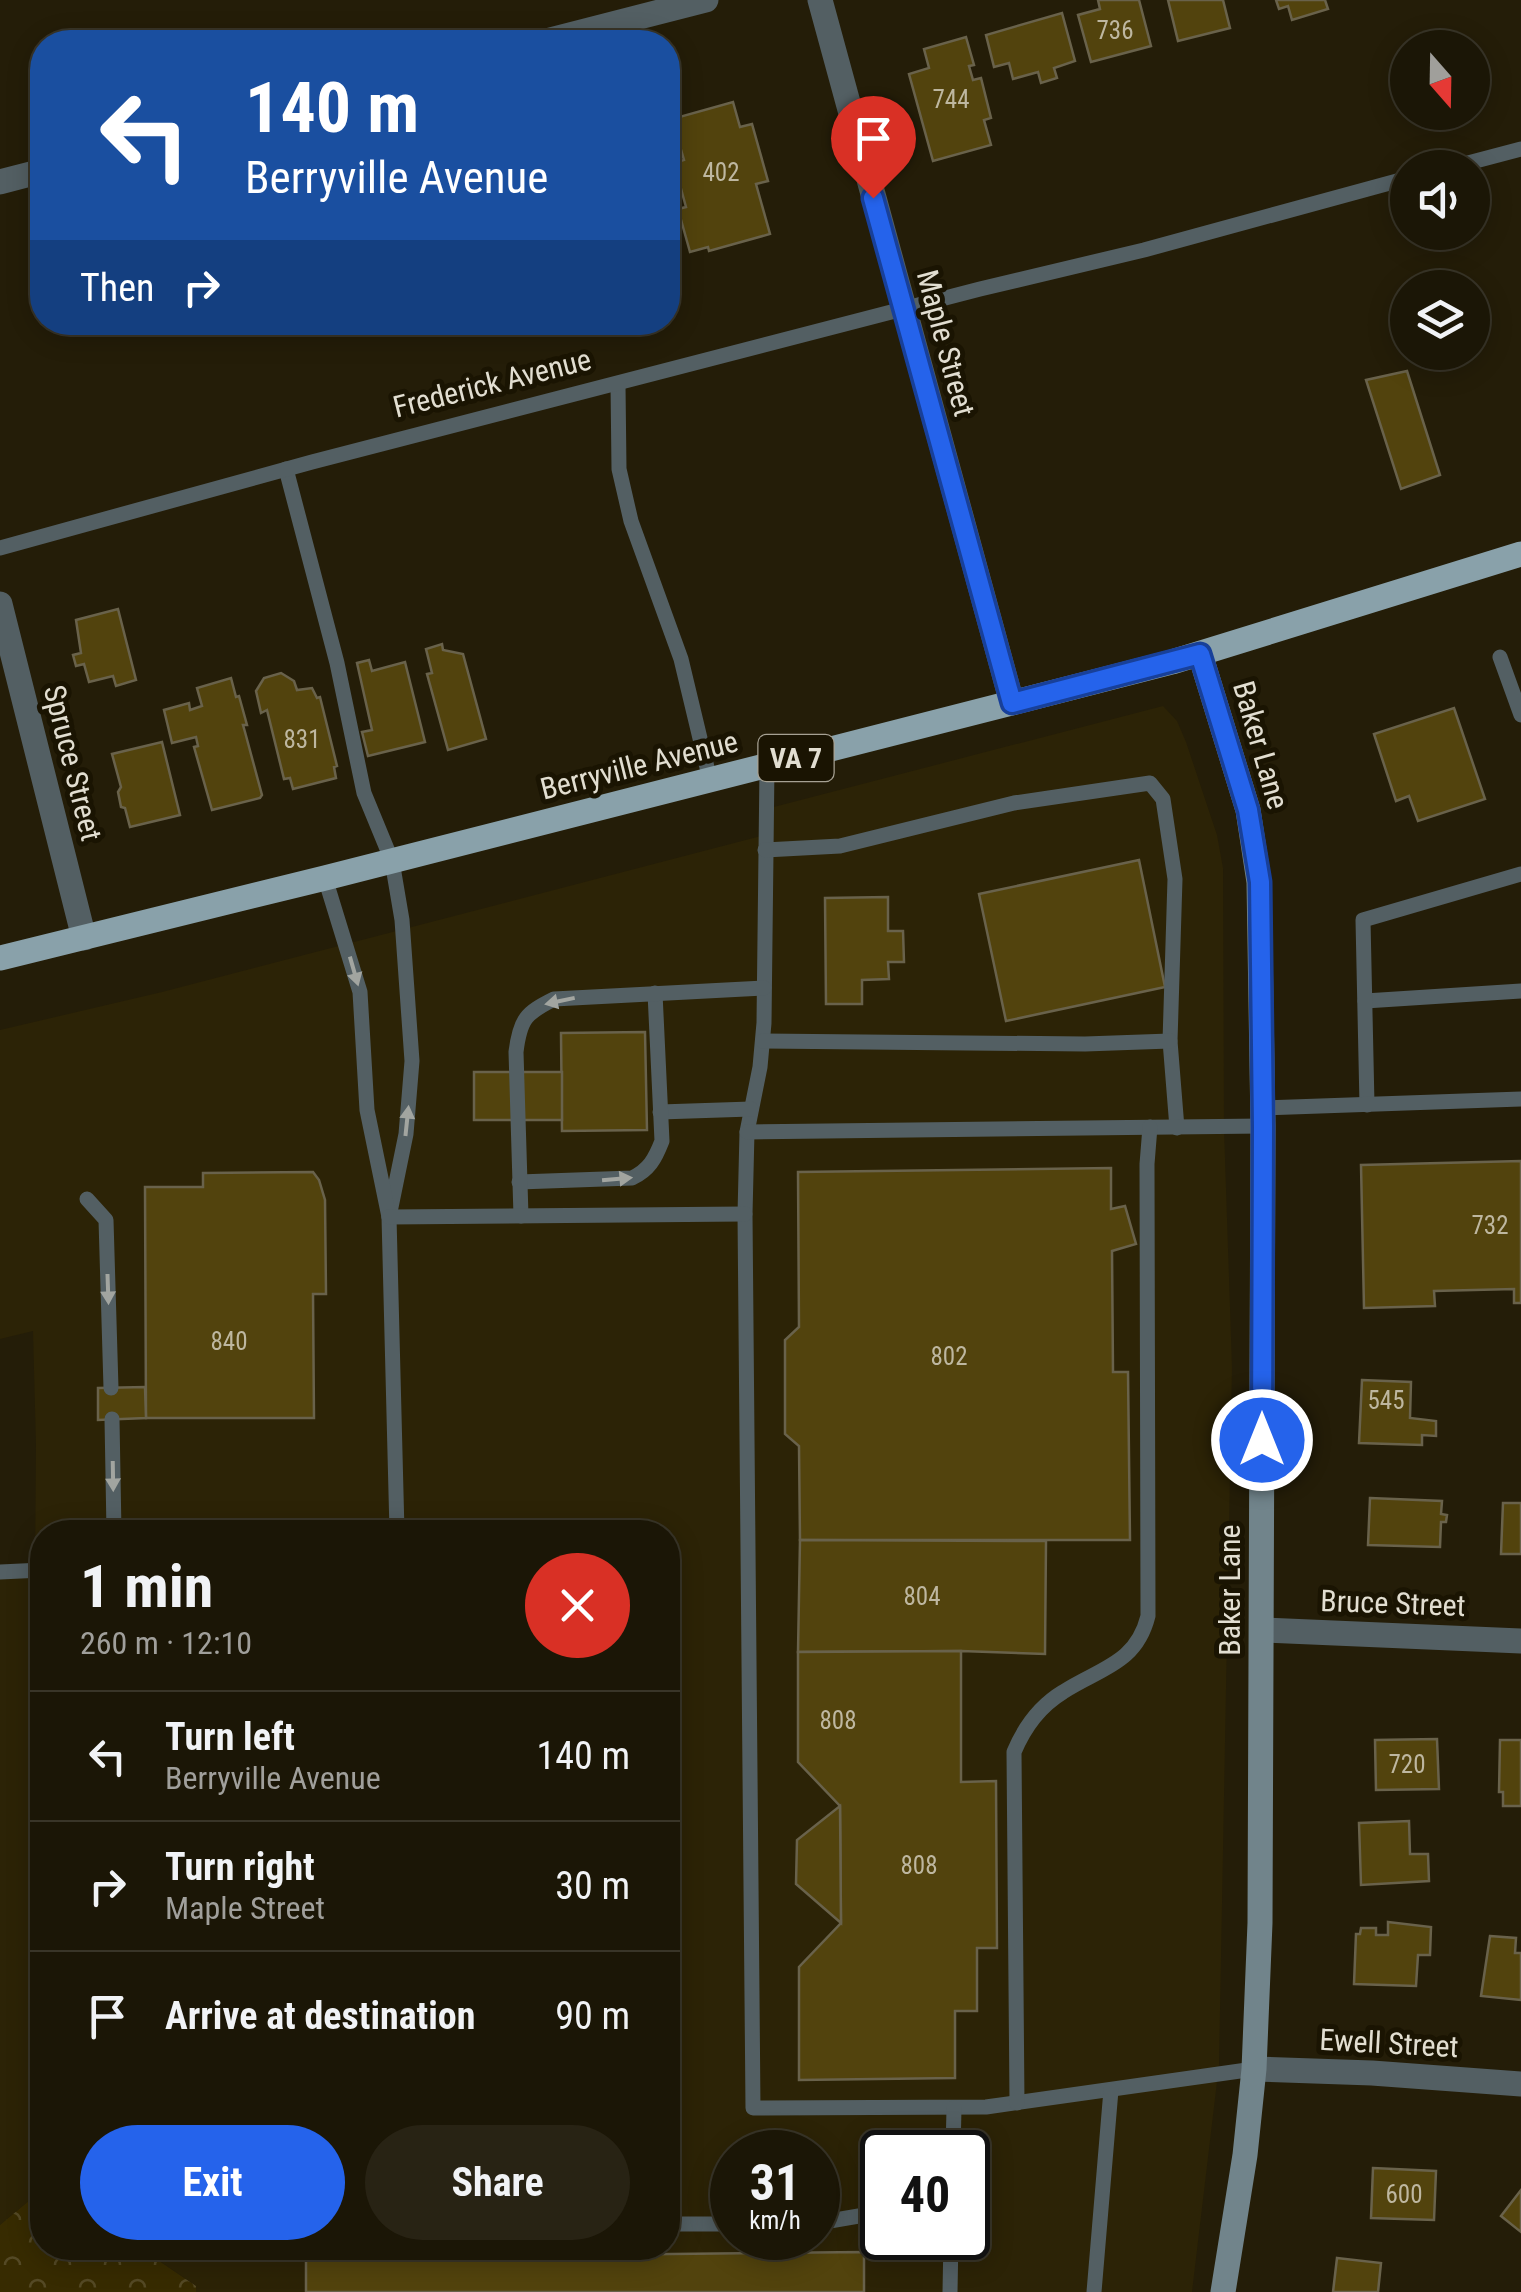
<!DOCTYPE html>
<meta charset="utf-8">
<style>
:root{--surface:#1b1606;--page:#282314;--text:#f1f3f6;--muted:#a09f9b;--line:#393528;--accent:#2563eb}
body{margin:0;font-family:"Roboto Condensed",sans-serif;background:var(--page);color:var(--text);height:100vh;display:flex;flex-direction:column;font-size:38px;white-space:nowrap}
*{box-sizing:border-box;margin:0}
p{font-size:32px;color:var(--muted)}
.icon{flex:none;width:55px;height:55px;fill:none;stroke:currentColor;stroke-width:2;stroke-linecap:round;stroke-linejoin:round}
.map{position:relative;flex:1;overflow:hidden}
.details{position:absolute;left:30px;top:1520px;width:650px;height:740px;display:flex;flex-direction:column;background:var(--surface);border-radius:40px;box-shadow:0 5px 25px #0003,0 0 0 2px var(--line)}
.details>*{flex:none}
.hud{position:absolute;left:30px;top:30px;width:650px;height:305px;border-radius:40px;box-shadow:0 5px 25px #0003,0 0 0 2px var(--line);background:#1a4fa0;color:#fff;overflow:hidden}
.needle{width:65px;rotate:160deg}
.controls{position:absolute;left:1390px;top:30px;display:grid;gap:20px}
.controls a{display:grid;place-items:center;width:100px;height:100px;border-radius:50%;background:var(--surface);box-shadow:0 5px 25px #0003,0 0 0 2px var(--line);font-size:50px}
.speed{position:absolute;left:710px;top:2130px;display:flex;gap:20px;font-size:50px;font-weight:700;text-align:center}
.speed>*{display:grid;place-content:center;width:130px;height:130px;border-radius:50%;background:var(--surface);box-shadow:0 5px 25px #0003,0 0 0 2px var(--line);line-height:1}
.speed small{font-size:25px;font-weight:400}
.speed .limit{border:5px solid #111;border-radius:15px;background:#fff;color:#111}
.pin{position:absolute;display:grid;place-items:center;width:85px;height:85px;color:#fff;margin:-102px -42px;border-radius:50% 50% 50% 0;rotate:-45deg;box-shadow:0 0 10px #0007}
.pin .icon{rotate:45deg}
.me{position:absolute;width:110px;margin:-55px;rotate:0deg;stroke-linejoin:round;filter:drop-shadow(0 0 8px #0008)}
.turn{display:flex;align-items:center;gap:35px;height:210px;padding:0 50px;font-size:45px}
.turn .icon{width:130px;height:130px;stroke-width:2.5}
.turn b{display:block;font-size:70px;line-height:85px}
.then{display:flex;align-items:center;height:95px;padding:0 50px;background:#0003;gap:20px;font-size:38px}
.round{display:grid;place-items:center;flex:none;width:105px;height:105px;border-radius:52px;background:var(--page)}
.overview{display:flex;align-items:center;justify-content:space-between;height:170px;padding:0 50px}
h1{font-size:60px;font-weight:700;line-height:75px}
.button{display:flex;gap:20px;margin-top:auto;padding:20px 50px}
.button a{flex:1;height:115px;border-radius:60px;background:var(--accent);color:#fff;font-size:40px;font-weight:700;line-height:115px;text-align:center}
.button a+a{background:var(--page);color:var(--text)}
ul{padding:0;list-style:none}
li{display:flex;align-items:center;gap:30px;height:130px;padding:0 50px;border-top:2px solid var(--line)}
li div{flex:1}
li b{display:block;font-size:38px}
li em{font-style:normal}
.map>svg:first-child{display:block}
.built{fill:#2c2306;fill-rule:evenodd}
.forest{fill:url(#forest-crowns)}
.building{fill:#52430d;stroke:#69624b;stroke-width:2.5}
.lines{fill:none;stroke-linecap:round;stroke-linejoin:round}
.lane{stroke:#535f63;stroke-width:15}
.street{stroke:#535f63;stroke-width:25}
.secondary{stroke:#71848b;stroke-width:25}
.primary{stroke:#89a1aa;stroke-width:25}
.oneway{fill:#a2a5a0}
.route-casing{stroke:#184099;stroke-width:25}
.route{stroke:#2563eb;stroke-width:18}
.labels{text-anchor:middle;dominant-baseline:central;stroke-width:10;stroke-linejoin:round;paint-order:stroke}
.number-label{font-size:25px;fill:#beb7a0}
.shield{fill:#1a1402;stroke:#a6a193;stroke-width:2.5}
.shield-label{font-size:28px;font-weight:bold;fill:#e2ded1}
.street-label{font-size:30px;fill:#e2ded1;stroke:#1a1402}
</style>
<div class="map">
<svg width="1521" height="2292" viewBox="0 0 1521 2292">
<defs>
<pattern id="forest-crowns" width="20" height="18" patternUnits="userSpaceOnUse" patternTransform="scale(2.5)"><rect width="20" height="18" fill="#372b01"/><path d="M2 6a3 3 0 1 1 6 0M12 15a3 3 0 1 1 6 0" fill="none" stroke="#544925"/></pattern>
</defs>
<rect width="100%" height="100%" fill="#241d08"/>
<!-- built -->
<path class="built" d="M1163,706l14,15 9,21 31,93 6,33 1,261 8,238 -13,698 -27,227h-996l-1,-7 -55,-37h528v-716h-626v658l-42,35v-653l35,-2 1,-125 -3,-114 -33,8v-309l162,-38 603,-157 1,-26zM732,2152h86v86h-86zM882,2152h86v86h-86z"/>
<!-- forest -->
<path class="forest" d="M42,2190v58h98l56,38v6h-196v-67z"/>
<!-- building -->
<g class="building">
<path d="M1098,0h41l12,46 -60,16 -13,-47 22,-6z"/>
<path d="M1168,0h55l7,28 -52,13z"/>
<path d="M1276,0h49l3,9 -36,11 -4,-14 -9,3z"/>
<path d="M1062,13l13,48 -21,7 3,10 -16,5 -3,-11 -25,7 -4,-16 -15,4 -8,-32z"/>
<path d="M966,37l8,28 -5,1 4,14 8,-2 10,40 -7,2 7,25 -58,16 -24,-87 20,-6 -5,-19z"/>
<path d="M733,102l7,25 12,-3 16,57 -12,3 14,50 -61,17 -1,-4 -18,5 -12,-43 8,-2 -12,-44 10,-3 -12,-41z"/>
<path d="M1407,371l33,104 -39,14 -35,-109z"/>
<path d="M118,609l18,71 -20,6 -3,-10 -24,6 -5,-18 -8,2 -3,-11 8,-2 -5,-33z"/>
<path d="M442,644l1,6 20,4 23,85 -38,11 -21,-76 5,-1 -6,-24z"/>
<path d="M369,660l3,11 33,-9 20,80 -57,14 -6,-24 10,-2 -15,-67z"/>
<path d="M281,673l13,8 3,9 15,-2 5,10 3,-1 17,69 -3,1 2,11 -43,11 -3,-11 -6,1 -17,-69 -6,3 -5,-22 8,-13z"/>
<path d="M231,678l5,19 3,-1 8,29h-4l2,7 17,63 -2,3 -48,12 -18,-63 4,-1 -2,-9 -24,6 -8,-33 25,-7 1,7 12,-4 -5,-18z"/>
<path d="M1454,708l31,91 -67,22 -9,-25 -13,5 -22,-67z"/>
<path d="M162,742l18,73 -50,12 -5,-19 -4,-1 -3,-15 3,-5 -9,-33z"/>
<path d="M1139,860l26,127 -159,34 -27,-127z"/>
<path d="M888,897v34h15l1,31h-16l1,17 -27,1v24h-36l-1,-106z"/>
<path d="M645,1032l2,98 -85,1 -1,-98z"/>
<rect x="474" y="1072" width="88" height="48"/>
<path d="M1521,1161v142h-7v-14l-80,2 1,15 -71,2 -3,-143z"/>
<path d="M1111,1168v41l14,-3 11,38 -24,7 1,121h15l2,168h-330l-1,-94 -14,-12v-94l14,-13 -1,-155z"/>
<path d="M313,1172l6,8 6,20 1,94h-13l1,124h-168l-1,-231h58v-14z"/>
<path d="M1362,1380l49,2 -1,36 26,3v15l-14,-1v10l-63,-2z"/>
<path d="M145,1387l1,31 -48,2v-32z"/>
<path d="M1370,1498l72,3 -1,13 6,1 -1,7h-5l-1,25 -72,-2z"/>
<path d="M1503,1503h18v51h-20z"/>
<path d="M800,1540l246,1 -1,113 -84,-3 -163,1z"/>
<path d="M961,1651v131l35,-1 1,167h-20v63h-22v67l-156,2v-113l42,-44 -1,-117 -42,-44v-110z"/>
<path d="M1437,1739l2,50 -63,1 -1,-50z"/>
<path d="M1500,1740h21v66h-18v-14h-4z"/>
<path d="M840,1806l1,117 -45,-39 1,-44z"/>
<path d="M1409,1821l1,33h18l1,27 -68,4 -2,-62z"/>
<path d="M1388,1922l43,5 -1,28h-12l-2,31 -62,-2 2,-50h4l1,-6h15v7h12z"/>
<path d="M1490,1936l26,2 -1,15h6v47l-40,-4z"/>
<path d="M1373,2168l63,3 -2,49 -63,-2z"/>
<path d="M1521,2190v42l-20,-16z"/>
<path d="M864,2252v40h-558v-34z"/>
<path d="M1337,2258l44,5 -3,29h-45z"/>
</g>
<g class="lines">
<!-- lane -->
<g class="lane">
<path d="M1449,168l72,-19"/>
<path d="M618,385l1,84 12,52 50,138 29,121"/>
<path d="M286,469l51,194 27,130 28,68 10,59 10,141 -6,73 -17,83"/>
<path d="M0,548l312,-86 668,-173 164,-39 264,-72"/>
<path d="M1500,657l21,58"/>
<path d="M767,766l-3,257 -4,44 -13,65 -2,82 8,894 233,-1 268,-38"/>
<path d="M765,850l75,-4 174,-43 136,-20 13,16 12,80 -5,162 7,87"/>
<path d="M325,878l35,114 7,118 22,107 8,315"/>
<path d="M1365,1001l156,-10"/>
<path d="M763,1041l322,3 85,-3"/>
<path d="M1367,1105l-4,-185 158,-46"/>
<path d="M1263,1108l258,-9"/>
<path d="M660,1112l91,-3"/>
<path d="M747,1132l516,-6"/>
<path d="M519,1182l113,-4c17,-8 23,-19 30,-37l-7,-148"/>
<path d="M87,1199l19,21 5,168"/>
<path d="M521,1216l-5,-164c4,-33 10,-39 38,-53l210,-11"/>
<path d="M389,1217l356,-3"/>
<path d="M112,1419l2,113"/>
<path d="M0,1572l42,-2"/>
<path d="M1017,2103l-3,-351c10,-24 26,-46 49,-60 37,-24 73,-28 85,-76l-1,-452 3,-37"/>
<path d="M953,2152l1,-44"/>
<path d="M818,2223l64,-11"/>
<path d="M668,2224h64"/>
<path d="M950,2292l1,-54"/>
<path d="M1094,2292l17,-202"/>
</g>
<!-- street -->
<g class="street">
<path d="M820,0l192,703"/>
<path d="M542,42l164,-42"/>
<path d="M0,182l42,-11"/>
<path d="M0,604l84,334"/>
<path d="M1262,1630l259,11"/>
<path d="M1254,2069l118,4 149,11"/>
</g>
<!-- secondary -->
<path class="secondary" d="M1200,654l48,156 11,72 4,244 -3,797 -6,146 -9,86 -22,137"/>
<!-- primary -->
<path class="primary" d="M0,958l325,-80 847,-216 349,-108"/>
</g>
<!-- one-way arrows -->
<defs><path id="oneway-solid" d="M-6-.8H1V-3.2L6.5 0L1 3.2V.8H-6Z" transform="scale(2.5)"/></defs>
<g class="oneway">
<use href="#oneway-solid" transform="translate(354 971) rotate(74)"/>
<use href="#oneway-solid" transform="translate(560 1001) rotate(168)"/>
<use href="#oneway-solid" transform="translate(407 1121) rotate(-84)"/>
<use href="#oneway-solid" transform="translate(617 1179) rotate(-5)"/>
<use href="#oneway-solid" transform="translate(108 1289) rotate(88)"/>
<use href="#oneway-solid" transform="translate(113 1476) rotate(89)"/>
</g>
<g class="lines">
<!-- route casing -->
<g class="route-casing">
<path id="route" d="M873,198l139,505 188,-49 48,156 12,72 3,244 -1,314"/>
</g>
<!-- route -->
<use href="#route" class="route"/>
</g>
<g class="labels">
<!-- number labels -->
<g class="number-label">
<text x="1115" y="30">736</text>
<text x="951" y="99">744</text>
<text x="721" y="172">402</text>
<text x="302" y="739">831</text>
<text x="1490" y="1225">732</text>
<text x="229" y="1341">840</text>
<text x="949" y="1356">802</text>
<text x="1386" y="1400">545</text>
<text x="922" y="1596">804</text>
<text x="838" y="1720">808</text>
<text x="1407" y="1764">720</text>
<text x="919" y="1865">808</text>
<text x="1404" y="2194">600</text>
</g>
<!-- shield labels -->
<rect class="shield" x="758.5" y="735" width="75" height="46" rx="8"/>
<g class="shield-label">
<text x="796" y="758">VA 7</text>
</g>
<!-- street labels -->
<g class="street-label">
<text transform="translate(946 343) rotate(75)">Maple Street</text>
<text transform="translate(492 383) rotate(-14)">Frederick Avenue</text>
<text transform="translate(1261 745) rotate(74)">Baker Lane</text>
<text transform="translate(73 763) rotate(76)">Spruce Street</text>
<text transform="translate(639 765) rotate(-14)">Berryville Avenue</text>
<text transform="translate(1229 1590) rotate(-90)">Baker Lane</text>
<text transform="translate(1393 1603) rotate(2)">Bruce Street</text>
<text transform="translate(1389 2043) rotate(3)">Ewell Street</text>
</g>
</g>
</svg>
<div class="controls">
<a><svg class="needle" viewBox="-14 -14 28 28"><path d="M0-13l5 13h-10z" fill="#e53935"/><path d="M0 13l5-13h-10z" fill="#a09f9b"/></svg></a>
<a><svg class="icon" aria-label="sound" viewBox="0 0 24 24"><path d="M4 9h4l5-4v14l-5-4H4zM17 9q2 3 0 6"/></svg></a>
<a><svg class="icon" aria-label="layers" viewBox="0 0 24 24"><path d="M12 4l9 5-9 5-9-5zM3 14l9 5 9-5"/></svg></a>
</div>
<div class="speed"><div>31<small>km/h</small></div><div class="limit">40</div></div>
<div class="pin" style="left:873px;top:198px;background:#d93025"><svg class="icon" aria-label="arrive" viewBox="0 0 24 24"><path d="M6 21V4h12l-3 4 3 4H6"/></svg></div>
<svg class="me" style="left:1262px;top:1440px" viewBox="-20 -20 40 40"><circle r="17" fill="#2563eb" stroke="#fff" stroke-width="3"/><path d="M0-11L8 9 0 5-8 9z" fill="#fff"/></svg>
<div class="hud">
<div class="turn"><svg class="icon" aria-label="left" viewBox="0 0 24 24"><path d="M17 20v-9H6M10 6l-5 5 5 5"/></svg><div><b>140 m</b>Berryville Avenue</div></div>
<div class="then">Then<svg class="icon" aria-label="right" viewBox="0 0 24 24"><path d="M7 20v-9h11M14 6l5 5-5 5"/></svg></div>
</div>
<section class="details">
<div class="overview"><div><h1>1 min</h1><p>260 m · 12:10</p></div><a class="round" style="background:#d93025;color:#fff"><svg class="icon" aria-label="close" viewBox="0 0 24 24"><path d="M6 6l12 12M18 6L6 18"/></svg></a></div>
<ul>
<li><svg class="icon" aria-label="left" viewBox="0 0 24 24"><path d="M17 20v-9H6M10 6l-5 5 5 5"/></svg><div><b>Turn left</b><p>Berryville Avenue</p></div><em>140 m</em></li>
<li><svg class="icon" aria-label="right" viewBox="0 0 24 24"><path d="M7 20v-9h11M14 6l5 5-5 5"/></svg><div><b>Turn right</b><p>Maple Street</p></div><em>30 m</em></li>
<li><svg class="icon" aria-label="arrive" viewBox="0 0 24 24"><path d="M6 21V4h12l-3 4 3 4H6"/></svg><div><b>Arrive at destination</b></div><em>90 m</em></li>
</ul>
<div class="button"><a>Exit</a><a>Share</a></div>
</section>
</div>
